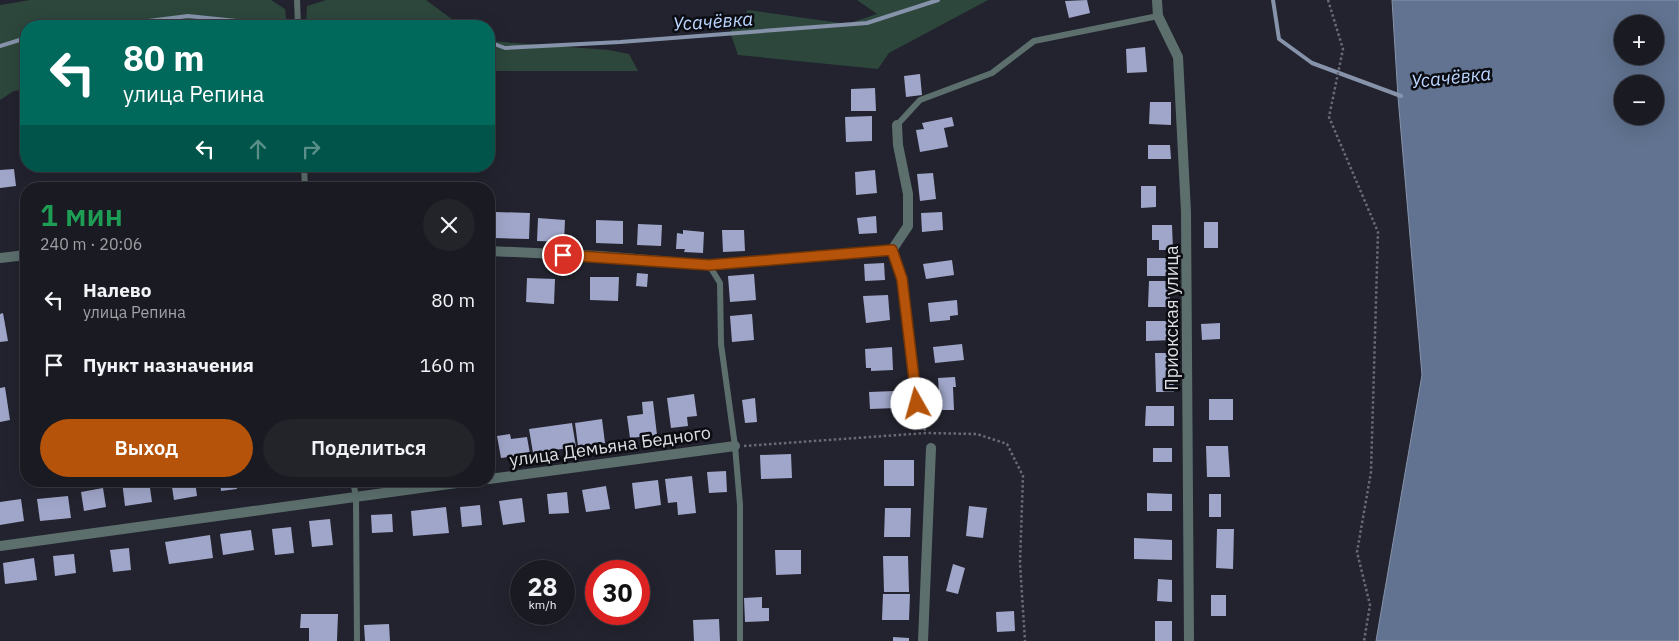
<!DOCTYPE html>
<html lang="ru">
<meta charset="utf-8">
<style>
:root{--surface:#1a1a22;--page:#23232a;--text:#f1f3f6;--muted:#9fa1a5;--line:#383840;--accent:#b45309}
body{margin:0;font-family:"IBM Plex Sans",sans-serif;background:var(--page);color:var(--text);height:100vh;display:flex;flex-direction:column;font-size:19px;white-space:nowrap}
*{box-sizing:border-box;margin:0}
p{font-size:16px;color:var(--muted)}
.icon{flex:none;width:28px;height:28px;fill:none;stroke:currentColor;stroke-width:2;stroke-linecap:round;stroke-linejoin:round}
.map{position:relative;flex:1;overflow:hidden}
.sheet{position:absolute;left:20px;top:182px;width:475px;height:305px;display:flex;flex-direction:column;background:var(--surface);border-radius:20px;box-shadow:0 5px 20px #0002,0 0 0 1px var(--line)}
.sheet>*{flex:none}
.hud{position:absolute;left:20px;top:20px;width:475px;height:152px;border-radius:20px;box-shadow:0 5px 20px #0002,0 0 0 1px var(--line);background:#00695c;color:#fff;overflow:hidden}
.controls{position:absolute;left:1614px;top:15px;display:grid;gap:10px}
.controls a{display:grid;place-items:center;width:50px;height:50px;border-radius:50%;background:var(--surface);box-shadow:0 5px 20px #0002,0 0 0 1px var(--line);font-size:25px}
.speed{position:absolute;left:510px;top:560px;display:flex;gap:10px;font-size:25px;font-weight:700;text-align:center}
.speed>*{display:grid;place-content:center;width:65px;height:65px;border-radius:50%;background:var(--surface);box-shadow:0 5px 20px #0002,0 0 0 1px var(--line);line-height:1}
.speed small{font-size:12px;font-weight:400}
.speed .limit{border:8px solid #d22;background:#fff;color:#111}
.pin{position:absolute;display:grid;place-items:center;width:42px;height:42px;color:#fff;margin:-21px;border:2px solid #fff;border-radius:50%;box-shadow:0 1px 5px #0007}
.me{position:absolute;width:55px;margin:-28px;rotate:353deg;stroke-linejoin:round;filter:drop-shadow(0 0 4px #0008)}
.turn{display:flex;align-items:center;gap:18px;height:105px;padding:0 20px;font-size:22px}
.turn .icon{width:65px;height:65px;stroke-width:2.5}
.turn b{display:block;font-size:35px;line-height:42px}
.lanes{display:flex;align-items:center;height:48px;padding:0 20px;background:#0003;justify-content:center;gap:25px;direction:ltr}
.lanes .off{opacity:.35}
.round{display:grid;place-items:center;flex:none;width:52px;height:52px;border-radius:26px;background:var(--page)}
.headline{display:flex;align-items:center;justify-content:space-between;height:85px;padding:0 20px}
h1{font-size:30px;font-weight:600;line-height:38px;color:#1e9e55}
.action{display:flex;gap:10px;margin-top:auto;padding:10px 20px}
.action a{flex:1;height:58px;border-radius:30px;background:var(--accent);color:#fff;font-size:20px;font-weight:600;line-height:58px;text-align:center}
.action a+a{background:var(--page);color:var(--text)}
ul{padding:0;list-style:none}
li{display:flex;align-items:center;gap:15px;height:65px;padding:0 20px}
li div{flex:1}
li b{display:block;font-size:19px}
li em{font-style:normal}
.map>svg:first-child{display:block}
.green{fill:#2d473c}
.water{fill:#617390;stroke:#8693aa;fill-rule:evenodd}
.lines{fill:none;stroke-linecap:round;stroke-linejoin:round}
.stream{stroke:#8693aa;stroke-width:4}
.building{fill:#a0a6c9}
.path{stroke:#696a74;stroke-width:2.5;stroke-dasharray:2.5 2.5;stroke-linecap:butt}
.service{stroke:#5c6f6d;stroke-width:6}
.minor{stroke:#5c6f6d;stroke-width:10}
.route-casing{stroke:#753606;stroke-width:12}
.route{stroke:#b45309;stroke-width:9}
.labels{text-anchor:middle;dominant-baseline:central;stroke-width:5;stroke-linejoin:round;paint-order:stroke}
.street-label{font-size:18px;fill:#dddee5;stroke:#0c0d12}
.water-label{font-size:19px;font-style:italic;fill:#bbd5ff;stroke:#0c0d12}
</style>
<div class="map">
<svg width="1679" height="641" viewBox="0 0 1679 641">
<rect width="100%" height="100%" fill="#22232e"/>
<!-- green -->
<g class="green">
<path d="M30,0h241l14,9 2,17h-261v63l-12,2 -14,9v-95z"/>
<path d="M326,0h100l35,26h-155l1,-20z"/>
<path d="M857,0h131l-99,53 -11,16 -140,-14 -8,-23 18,-22 99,14 30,-10z"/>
<path d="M489,41l120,9 20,4 9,17h-149z"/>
</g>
<!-- water -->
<path class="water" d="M1392,0h287v641h-303l46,-266 -24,-278zM1622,24h33v32h-33zM1622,84h33v32h-33z"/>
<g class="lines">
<!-- stream -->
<g class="stream">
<path d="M1273,0l6,39 33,24 89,33"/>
<path d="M109,26l79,-10 97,10"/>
<path d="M410,26l25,-1 5,1"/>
<path d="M489,42l16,6 115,-6 247,-19 71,-23"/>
<path d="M0,46l26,-8"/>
</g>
</g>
<!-- building -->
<g class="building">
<path d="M1087,0l3,13 -21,5 -4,-17z"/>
<path d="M1145,47l2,25 -20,1 -1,-24z"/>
<path d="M920,74l2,21 -16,2 -2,-21z"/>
<path d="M875,88l1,23h-25v-22z"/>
<path d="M1150,102h21v23l-22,-1z"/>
<path d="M872,116v25l-26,1 -1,-25z"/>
<path d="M952,117l2,9 -10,2 4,19 -28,5 -4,-22 8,-1 -2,-6z"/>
<path d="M1148,145h22l1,14h-23z"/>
<path d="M14,169l2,17 -16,2v-18z"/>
<path d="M875,170l2,23 -21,2 -1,-23z"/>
<path d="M933,173l3,26 -16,2 -3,-27z"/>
<path d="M1141,186h15v21l-15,1z"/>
<path d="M495,212l35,1 -1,26 -35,-1z"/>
<path d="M942,212l1,18 -21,2 -1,-19z"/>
<path d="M876,216l1,17 -18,1 -2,-16z"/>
<path d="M538,218l27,2 -1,22 -27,-1z"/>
<path d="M596,220l27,1v23l-27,-1z"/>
<rect x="1204" y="222" width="14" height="26"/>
<path d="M638,224l24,1 -1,21 -24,-1z"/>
<path d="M1152,225h20l1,25h-14v-10h-7z"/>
<path d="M683,230l21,2 -1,21 -19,-1 1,-3h-9l1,-16 6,1z"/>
<path d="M722,230h22l1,21 -22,1z"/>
<rect x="1147" y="258" width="24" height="18"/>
<path d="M952,260l2,15 -28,4 -3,-15z"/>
<path d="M884,263l1,17 -20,1 -1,-17z"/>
<rect x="489" y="273" width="5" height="25"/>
<path d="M637,273l11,1 -1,13 -11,-1z"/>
<path d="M754,274l2,26 -26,2 -2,-26z"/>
<path d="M590,277h29l-1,24 -28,-1z"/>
<path d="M527,278l28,1 -1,25 -28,-2z"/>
<path d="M1149,281h21v26h-22z"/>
<path d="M888,295l2,25 -24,3 -3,-27z"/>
<path d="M957,300l1,15 -8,1v4l-20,2 -2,-19z"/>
<path d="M3,313l5,28 -8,1v-28z"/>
<path d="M752,314l2,26 -22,2 -2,-26z"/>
<path d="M1146,321h26l1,19 -27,1z"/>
<path d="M1220,323v16l-18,1 -1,-16z"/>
<path d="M962,344l2,16 -29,3 -2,-16z"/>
<path d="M892,347l1,23 -22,1v-3h-5l-1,-19z"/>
<path d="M1155,353h17l2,39h-18z"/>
<path d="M955,377l1,10h-3l1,23h-14l-2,-32z"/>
<path d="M5,387l5,33 -10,2v-34z"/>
<path d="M895,391l1,17 -26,1 -1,-17z"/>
<path d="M694,394l3,22 -10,1 1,9 -17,2 -4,-30z"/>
<path d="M755,398l2,24 -12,1 -3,-23z"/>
<rect x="1209" y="399" width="24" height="21"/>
<path d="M653,401l4,34 -27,3 -3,-22 16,-2 -1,-12z"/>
<path d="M1146,406h28v20h-29z"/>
<path d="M602,419l3,24 -27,3 -3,-23z"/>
<path d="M572,423l4,24 -43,6 -4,-24z"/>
<path d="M510,434l1,5 16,-2 3,17 -29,4 -4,-22z"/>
<path d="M1206,446h22l2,31h-23z"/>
<rect x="1153" y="448" width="19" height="14"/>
<path d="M791,454l1,24 -31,1 -1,-24z"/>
<rect x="884" y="460" width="30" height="26"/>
<path d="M726,471l1,21 -18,1 -2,-21z"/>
<path d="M692,476l4,37 -18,2 -1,-13 -9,1 -3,-24z"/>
<path d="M658,480l3,25 -26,4 -3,-26z"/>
<path d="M122,481h27l3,21 -27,4z"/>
<path d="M171,481h24l2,15 -23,4z"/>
<path d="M220,481h16l1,8 -16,2z"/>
<path d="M267,481h23l1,3 -24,3z"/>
<path d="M606,486l4,23 -24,3 -4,-22z"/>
<path d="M103,488l3,19 -22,4 -3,-19z"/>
<path d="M567,492l2,21 -20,1 -2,-20z"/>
<path d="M1147,493l25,1v17h-25z"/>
<rect x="1209" y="494" width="12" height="23"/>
<path d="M68,496l3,22 -31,3 -3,-22z"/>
<path d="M522,498l3,24 -22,3 -4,-24z"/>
<path d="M21,499l3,22 -24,4v-23z"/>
<path d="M480,505l2,20 -20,2 -2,-20z"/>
<path d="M969,506l18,2 -4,30 -17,-2z"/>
<path d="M446,507l3,26 -36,3 -2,-25z"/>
<path d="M885,508h26l-1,29h-26z"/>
<path d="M392,514l1,18 -21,1 -1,-18z"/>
<path d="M330,519l3,26 -21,2 -3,-26z"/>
<path d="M291,527l3,26 -19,2 -3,-26z"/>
<path d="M1217,529h17l-1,40 -17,-1z"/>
<path d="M251,530l3,20 -31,5 -3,-21z"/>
<path d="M210,535l3,23 -44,6 -4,-22z"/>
<path d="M1134,538l38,2v20l-38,-1z"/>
<path d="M129,548l2,22 -18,2 -3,-22z"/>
<path d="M775,550h26v24l-25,1z"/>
<path d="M74,554l2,19 -21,3 -2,-20z"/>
<path d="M883,556h25l1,36h-25z"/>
<path d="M34,558l3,22 -32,4 -2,-21z"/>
<path d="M953,564l12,4 -7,26 -12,-3z"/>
<path d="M1158,579l14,1v22l-15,-1z"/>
<path d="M883,594h27l-1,26h-27z"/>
<rect x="1211" y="595" width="15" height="21"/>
<path d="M762,597v11h7v13l-24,1 -1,-24z"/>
<path d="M1014,611l1,20 -18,1 -1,-20z"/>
<path d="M301,614h37l-1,27h-28v-13h-9z"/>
<path d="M719,619l1,22h-26l-1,-21z"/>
<rect x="1155" y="621" width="17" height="20"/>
<path d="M389,624l1,17h-25l-1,-16z"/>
<path d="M893,637l16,1v3h-16z"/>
</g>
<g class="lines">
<!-- path -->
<g class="path">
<path d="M1328,0l15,49 -14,68 49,115 -7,240 -14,80 13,53 -6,36"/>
<path d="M920,414l6,19"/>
<path d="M744,446l182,-13 51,1 30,10 16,32 -3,87 5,78"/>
</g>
<!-- service -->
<g class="service">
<path d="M297,0l1,26"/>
<path d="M897,125l23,-25 72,-27 42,-32 124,-25"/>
<path d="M304,166l1,23"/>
<path d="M709,265l11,18 1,61 14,102 5,59v136"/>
<path d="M353,481l3,16 1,144"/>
</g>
<!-- minor -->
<g class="minor">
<path d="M1157,0l1,16 20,41 8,155 3,429"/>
<path d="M897,125l1,20 10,49v32l-16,24 10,29 15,125"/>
<path d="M489,251l111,5 109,9 183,-15"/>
<path d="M0,258l26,-3"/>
<path d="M489,479l246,-33"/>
<path d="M0,546l471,-65"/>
<path d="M923,641l8,-193"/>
</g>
</g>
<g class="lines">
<!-- route casing -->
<g class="route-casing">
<path id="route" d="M563,255l146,10 183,-15 10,29 15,125"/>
</g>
<!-- route -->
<use href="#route" class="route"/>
</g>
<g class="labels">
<!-- street labels -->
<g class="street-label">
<text transform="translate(1171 318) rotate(-90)">Приокская улица</text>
<text transform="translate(610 446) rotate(-8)">улица Демьяна Бедного</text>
</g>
<!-- water labels -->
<g class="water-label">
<text transform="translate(713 21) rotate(-4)">Усачёвка</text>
<text transform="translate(1451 77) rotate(-6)">Усачёвка</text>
</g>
</g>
</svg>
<div class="controls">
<a>+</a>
<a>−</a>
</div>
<div class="speed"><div>28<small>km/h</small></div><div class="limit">30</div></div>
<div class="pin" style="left:563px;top:255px;background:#d93025"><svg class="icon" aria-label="arrive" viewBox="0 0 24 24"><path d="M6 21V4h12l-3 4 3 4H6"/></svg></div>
<svg class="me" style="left:917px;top:404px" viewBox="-20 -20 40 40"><circle r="19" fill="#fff"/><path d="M0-13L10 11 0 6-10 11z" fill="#b45309"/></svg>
<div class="hud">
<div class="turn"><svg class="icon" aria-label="left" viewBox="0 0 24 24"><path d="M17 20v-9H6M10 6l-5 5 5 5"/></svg><div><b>80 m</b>улица Репина</div></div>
<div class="lanes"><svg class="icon" aria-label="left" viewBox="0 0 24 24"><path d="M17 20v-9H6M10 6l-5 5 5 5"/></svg><svg class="icon off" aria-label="ahead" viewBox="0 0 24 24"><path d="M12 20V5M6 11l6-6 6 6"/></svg><svg class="icon off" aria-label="right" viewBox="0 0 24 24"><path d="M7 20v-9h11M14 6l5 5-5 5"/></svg></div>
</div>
<section class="sheet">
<div class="headline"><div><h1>1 мин</h1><p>240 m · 20:06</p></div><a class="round"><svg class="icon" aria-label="close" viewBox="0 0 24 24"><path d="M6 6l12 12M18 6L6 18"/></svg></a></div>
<ul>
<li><svg class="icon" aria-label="left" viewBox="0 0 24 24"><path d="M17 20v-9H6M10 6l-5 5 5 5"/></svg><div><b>Налево</b><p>улица Репина</p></div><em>80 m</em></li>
<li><svg class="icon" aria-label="arrive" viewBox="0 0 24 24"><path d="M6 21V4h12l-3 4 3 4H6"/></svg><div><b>Пункт назначения</b></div><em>160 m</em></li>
</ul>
<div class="action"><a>Выход</a><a>Поделиться</a></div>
</section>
</div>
